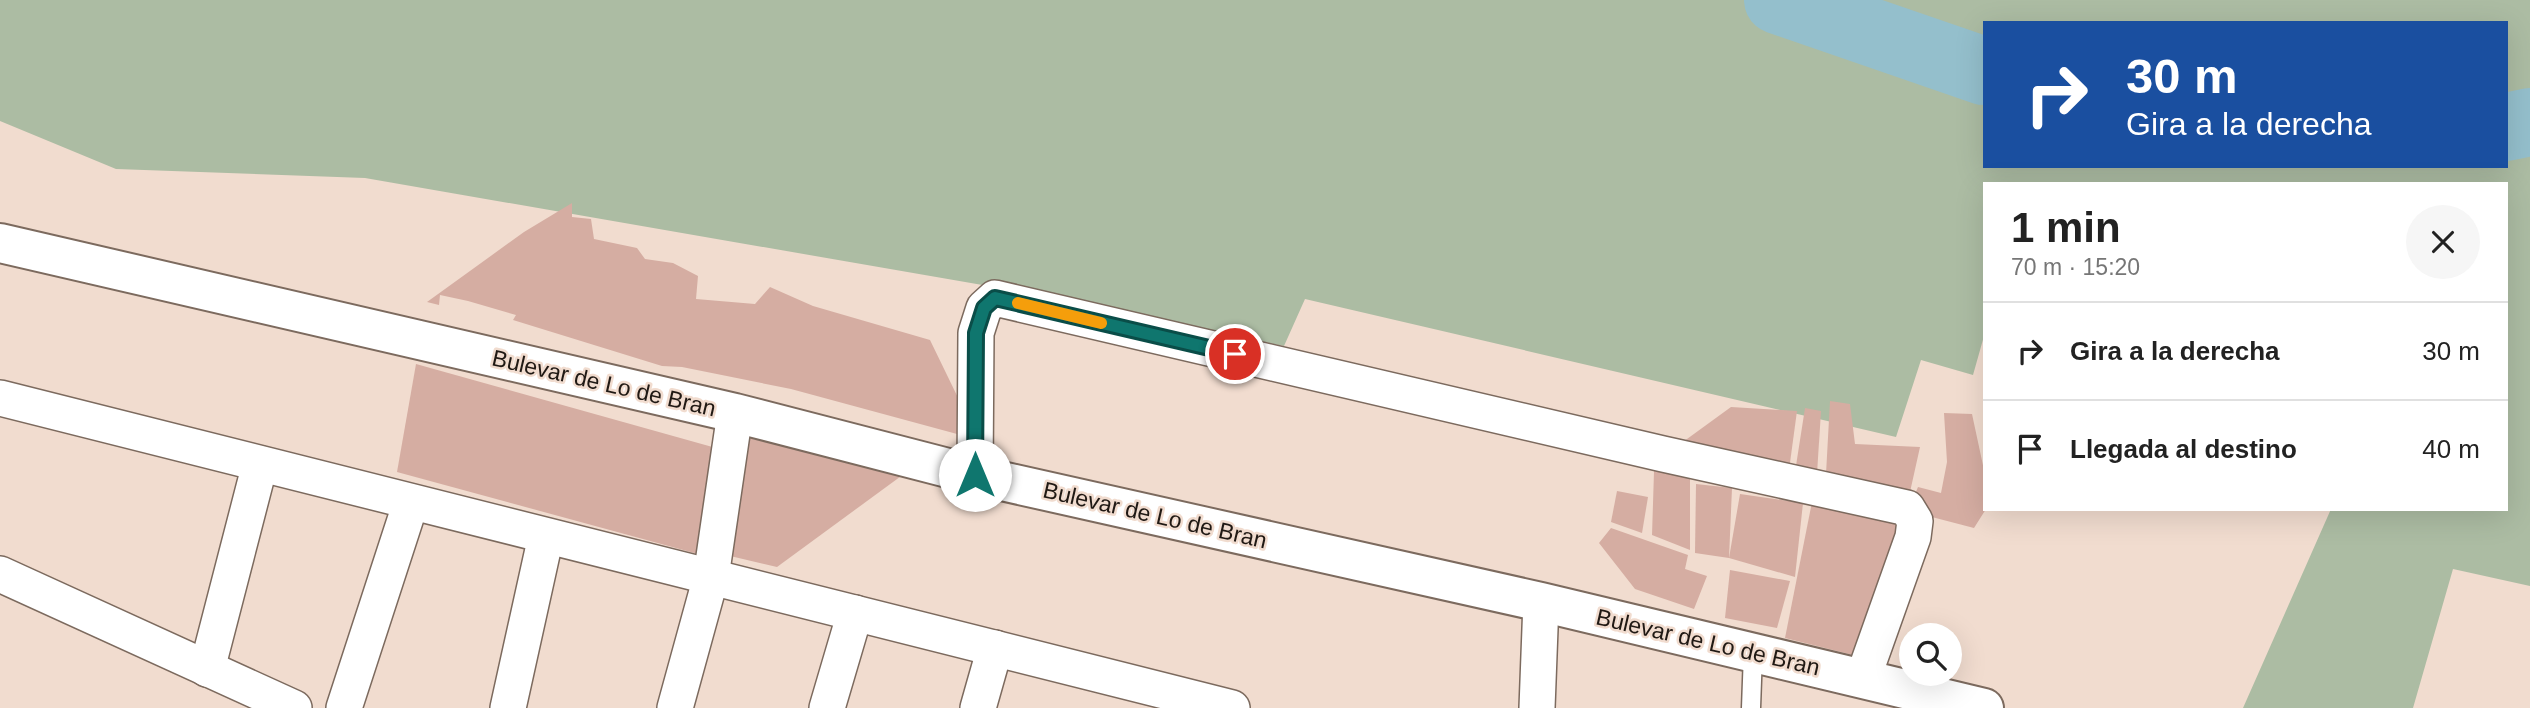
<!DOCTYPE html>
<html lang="es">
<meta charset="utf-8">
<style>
:root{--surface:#fff;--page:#f6f6f6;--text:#222;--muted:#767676;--line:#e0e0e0}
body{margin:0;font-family:Arial,sans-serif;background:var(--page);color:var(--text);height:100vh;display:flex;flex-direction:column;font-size:26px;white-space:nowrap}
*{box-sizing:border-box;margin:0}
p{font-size:23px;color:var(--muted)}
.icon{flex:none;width:38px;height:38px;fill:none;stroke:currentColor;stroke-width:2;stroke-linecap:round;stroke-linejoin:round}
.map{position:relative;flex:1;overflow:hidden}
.side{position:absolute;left:1983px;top:182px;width:525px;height:329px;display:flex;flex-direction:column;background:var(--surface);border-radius:0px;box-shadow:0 7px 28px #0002}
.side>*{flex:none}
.top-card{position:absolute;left:1983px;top:21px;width:525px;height:147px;border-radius:0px;box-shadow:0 7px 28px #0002;background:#1a4fa0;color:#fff;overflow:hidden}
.controls{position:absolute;left:1899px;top:623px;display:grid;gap:14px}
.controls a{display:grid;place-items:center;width:63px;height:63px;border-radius:50%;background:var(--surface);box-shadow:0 7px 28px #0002;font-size:35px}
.pin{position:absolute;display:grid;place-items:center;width:60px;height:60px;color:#fff;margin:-30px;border:4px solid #fff;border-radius:50%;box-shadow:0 2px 7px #0007}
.me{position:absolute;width:77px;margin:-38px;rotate:0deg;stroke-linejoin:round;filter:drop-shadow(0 0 5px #0008)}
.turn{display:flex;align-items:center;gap:24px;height:147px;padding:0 28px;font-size:32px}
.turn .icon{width:91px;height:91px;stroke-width:2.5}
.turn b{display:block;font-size:49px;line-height:60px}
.round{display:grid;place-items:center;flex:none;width:74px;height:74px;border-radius:37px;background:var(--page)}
.headline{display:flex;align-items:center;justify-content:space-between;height:119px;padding:0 28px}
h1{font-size:42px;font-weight:700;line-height:52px}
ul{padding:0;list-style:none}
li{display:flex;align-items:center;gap:21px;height:98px;padding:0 28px;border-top:2px solid var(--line)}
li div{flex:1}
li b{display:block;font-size:26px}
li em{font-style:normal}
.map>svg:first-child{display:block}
.green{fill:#acbca3;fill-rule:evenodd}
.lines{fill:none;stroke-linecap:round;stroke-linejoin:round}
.river{stroke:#94bfcc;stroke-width:68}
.building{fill:#d5ada2}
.service-casing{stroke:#7c6a5e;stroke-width:21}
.minor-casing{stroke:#7c6a5e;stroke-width:38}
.tertiary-casing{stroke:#7c6a5e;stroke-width:42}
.service{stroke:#fff;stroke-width:18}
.minor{stroke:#fff;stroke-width:35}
.tertiary{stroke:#fff;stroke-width:38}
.route-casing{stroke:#0a4d48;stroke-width:18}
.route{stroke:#0f766e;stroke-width:12}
.slow{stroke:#f59e0b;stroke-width:12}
.labels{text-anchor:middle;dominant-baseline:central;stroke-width:5;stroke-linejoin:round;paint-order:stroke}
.street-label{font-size:23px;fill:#201914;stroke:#f1dccf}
</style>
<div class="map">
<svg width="2530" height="708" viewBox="0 0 2530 708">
<rect width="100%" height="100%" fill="#f1dccf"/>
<!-- green -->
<path class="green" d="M0,0h2530v586l-77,-17 -40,139h-170l88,-199h175v-325h-522v152l-11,39 -52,-15 -25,77 -591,-138 -21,47 -290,-59 -629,-109 -249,-9 -116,-48zM1984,23h522v143h-522z"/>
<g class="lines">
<!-- river -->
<g class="river">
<path d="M1778,0l206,71"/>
<path d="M2506,127l24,-5"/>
</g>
</g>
<!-- building -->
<g class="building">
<path d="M572,203v14l19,2 3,20 43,9 8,11 28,4 25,13 -2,23 59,5 15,-17 43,19 117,34 33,68 -3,29 -3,-3 -166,-45 -109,-22 -20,-1 -149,-46 3,-5 -48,-14 -28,-6 -1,10 -12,-3 97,-70z"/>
<path d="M416,364l300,84 -18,106 -301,-82z"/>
<path d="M1830,401l20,3 5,40 65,3 -10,45 -84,-18z"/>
<path d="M1731,407l66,4 -8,59 -113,-23z"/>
<path d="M1805,408l16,3 -4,63 -22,-2z"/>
<path d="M1944,413l28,1 12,56 2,39 -12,19 -46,-12 -18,-10 8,-19 23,6 6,-31z"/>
<path d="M738,436l170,35 -131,96 -51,-12z"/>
<path d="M1654,471l36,7v72l-38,-15z"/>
<path d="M1696,484l36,4 -3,70 -34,-5z"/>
<path d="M1617,491l31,6 -6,36 -31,-11z"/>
<path d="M1740,494l63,9 -8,74 -66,-19z"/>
<path d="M1812,502l94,20 -49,134 -72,-18z"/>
<path d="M1611,528l77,27 -3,14 22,7 -13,33 -59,-20 -36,-46z"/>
<path d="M1730,570l60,11 -13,47 -52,-10z"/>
</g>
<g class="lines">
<!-- service casing -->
<g class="service-casing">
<path id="service" d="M1751,708l2,-55"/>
</g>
<!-- minor casing -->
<g class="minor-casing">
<g id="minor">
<path d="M0,398l1232,310"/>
<path d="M975,475l1,-142 8,-25 11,-10 668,156 244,54 8,13 -2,16 -50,141"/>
<path d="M0,574l294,134"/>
<path d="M207,669l53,-205"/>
<path d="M344,708l67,-206"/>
<path d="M508,708l38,-172"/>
<path d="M675,708l36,-131 24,-164"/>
<path d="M827,708l28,-95"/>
<path d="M978,708l17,-60"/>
<path d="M1537,708l4,-106"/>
</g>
</g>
<!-- tertiary casing -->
<g class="tertiary-casing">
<path id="tertiary" d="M0,243l735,170 240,62 566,127 443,106"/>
</g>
<!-- service -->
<use href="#service" class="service"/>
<!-- minor -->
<use href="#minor" class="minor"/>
<!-- tertiary -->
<use href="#tertiary" class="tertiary"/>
</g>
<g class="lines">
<!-- route casing -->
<g class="route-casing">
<path id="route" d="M975,475l1,-142 8,-25 11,-10 240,56"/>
</g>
<!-- route -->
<use href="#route" class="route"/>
<!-- slow -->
<path class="slow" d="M1018,303l83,20"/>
</g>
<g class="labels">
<!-- street labels -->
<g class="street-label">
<text transform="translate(604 383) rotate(13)">Bulevar de Lo de Bran</text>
<text transform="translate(1155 515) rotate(13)">Bulevar de Lo de Bran</text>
<text transform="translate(1708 642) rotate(13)">Bulevar de Lo de Bran</text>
</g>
</g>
</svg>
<div class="controls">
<a><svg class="icon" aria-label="search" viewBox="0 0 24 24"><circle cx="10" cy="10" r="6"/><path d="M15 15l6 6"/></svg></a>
</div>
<div class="pin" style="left:1235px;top:354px;background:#d93025"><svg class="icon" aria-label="arrive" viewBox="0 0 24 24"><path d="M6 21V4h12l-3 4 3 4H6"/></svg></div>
<svg class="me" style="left:975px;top:475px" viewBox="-20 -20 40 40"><circle r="19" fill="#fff"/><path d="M0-13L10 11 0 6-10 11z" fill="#0f766e"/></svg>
<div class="top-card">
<div class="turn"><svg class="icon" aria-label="right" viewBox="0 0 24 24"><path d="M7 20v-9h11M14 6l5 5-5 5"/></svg><div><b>30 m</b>Gira a la derecha</div></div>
</div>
<section class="side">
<div class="headline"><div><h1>1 min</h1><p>70 m · 15:20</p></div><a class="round"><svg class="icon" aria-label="close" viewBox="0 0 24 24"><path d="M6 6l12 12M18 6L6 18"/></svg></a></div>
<ul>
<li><svg class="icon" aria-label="right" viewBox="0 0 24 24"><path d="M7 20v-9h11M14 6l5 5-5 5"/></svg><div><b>Gira a la derecha</b></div><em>30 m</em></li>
<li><svg class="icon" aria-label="arrive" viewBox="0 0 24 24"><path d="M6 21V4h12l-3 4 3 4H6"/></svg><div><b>Llegada al destino</b></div><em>40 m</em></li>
</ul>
</section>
</div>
